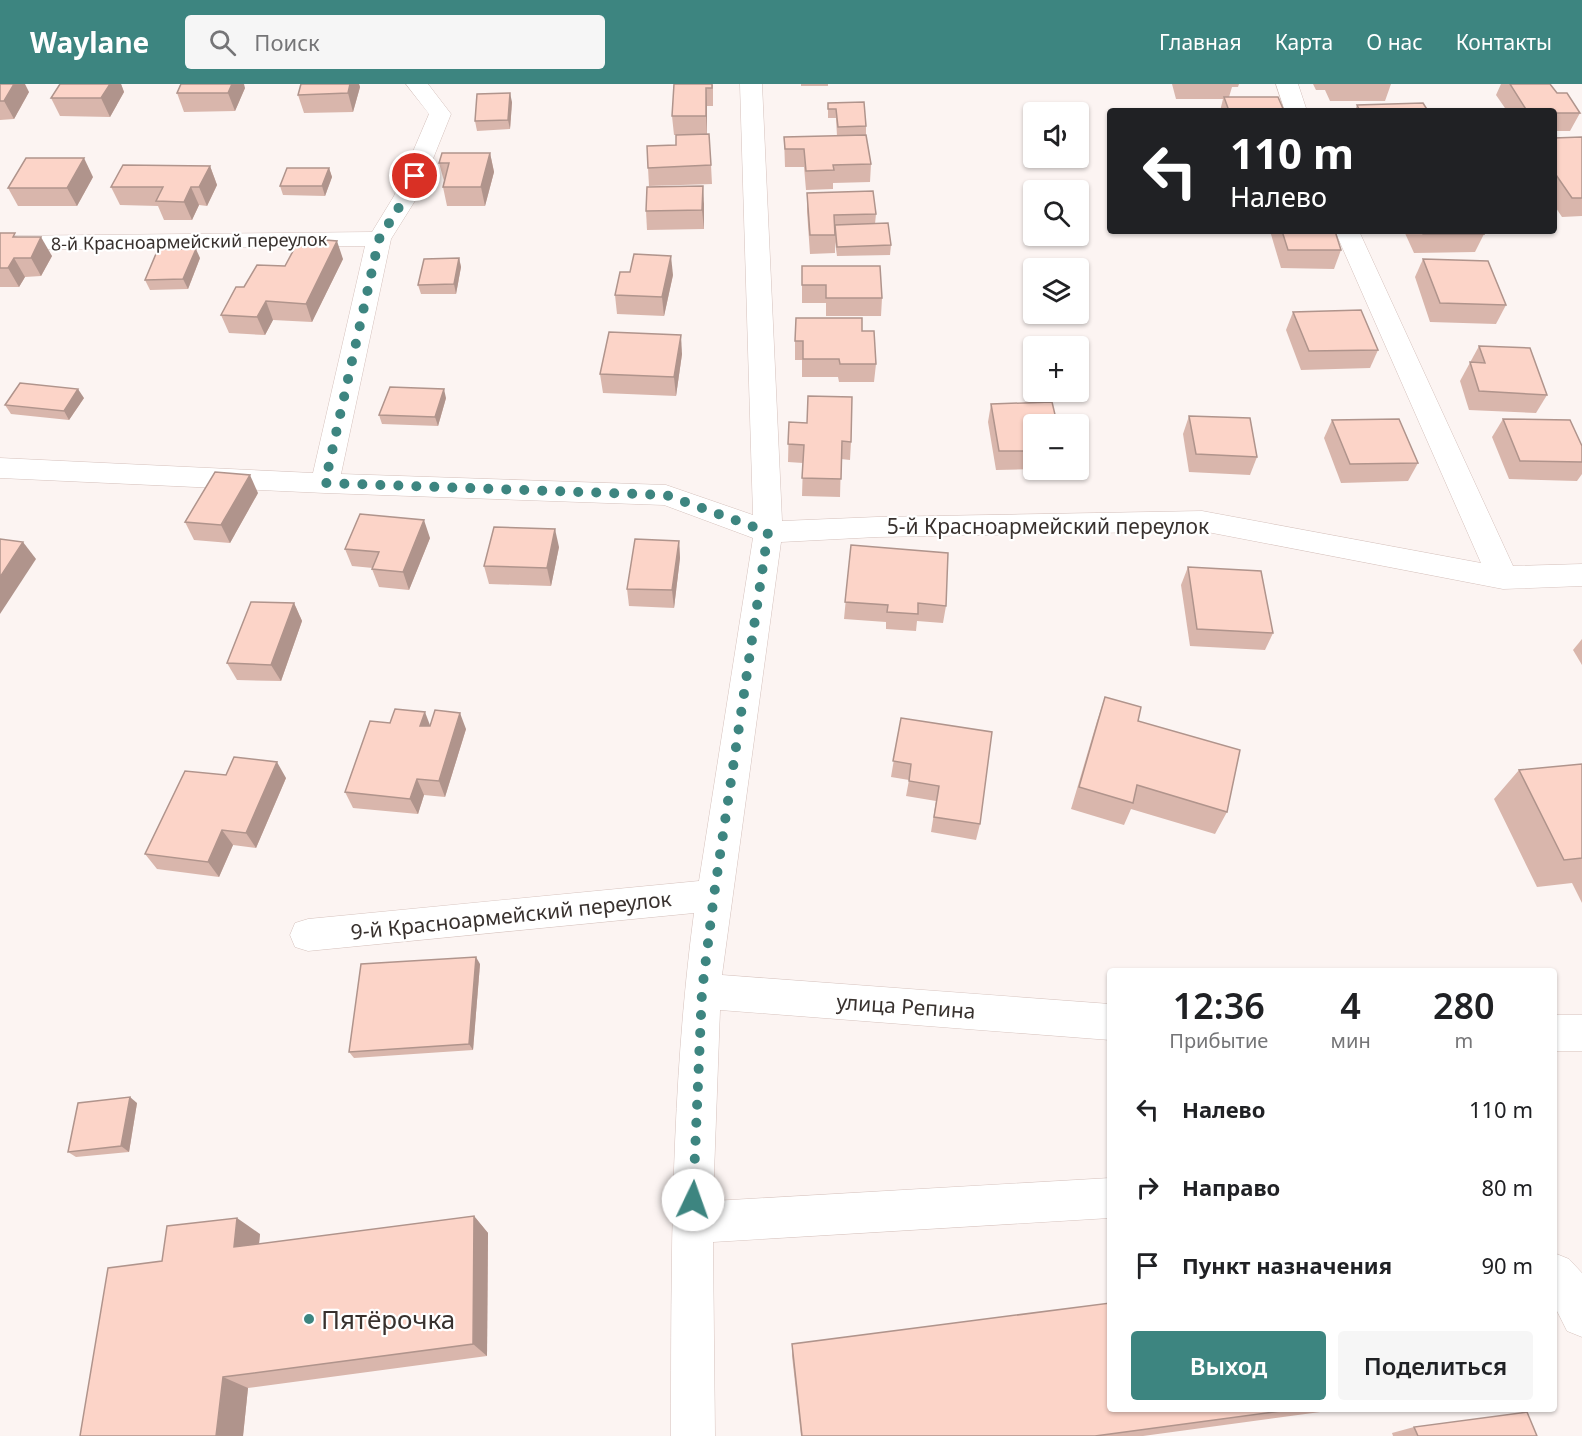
<!DOCTYPE html>
<html lang="ru">
<meta charset="utf-8">
<style>
:root{--surface:#fff;--page:#f6f6f6;--text:#202124;--muted:#757577;--accent:#3d8580}
body{margin:0;font-family:"Noto Sans",sans-serif;background:var(--page);color:var(--text);height:100vh;display:flex;flex-direction:column;font-size:22px;white-space:nowrap}
*{box-sizing:border-box;margin:0}
p{font-size:20px;color:var(--muted)}
.icon{flex:none;width:33px;height:33px;fill:none;stroke:currentColor;stroke-width:2;stroke-linecap:round;stroke-linejoin:round}
.map{position:relative;flex:1;overflow:hidden}
.sheet{position:absolute;left:1107px;top:884px;width:450px;height:444px;display:flex;flex-direction:column;background:var(--surface);border-radius:6px;box-shadow:0 2px 4px #0004}
.sheet>*{flex:none}
.banner{position:absolute;left:1107px;top:24px;width:450px;height:126px;border-radius:6px;box-shadow:0 2px 4px #0004;background:#202124;color:#fff;overflow:hidden}
.buttons{position:absolute;left:1023px;top:18px;display:grid;gap:12px}
.buttons a{display:grid;place-items:center;width:66px;height:66px;border-radius:6px;background:var(--surface);box-shadow:0 2px 4px #0004;font-size:30px}
.pin{position:absolute;display:grid;place-items:center;width:51px;height:51px;color:#fff;margin:-26px;border:3px solid #fff;border-radius:50%;box-shadow:0 2px 6px #0007}
.me{position:absolute;width:66px;margin:-33px;rotate:3deg;stroke-linejoin:round;filter:drop-shadow(0 0 4px #0008)}
.turn{display:flex;align-items:center;gap:21px;height:126px;padding:0 24px;font-size:27px}
.turn .icon{width:78px;height:78px;stroke-width:2.5}
.turn b{display:block;font-size:42px;line-height:51px}
.eta{display:flex;justify-content:space-evenly;align-items:center;height:102px;text-align:center}
.eta b{font-size:36px;font-weight:600;line-height:42px}
.primary-button{display:flex;gap:12px;margin-top:auto;padding:12px 24px}
.primary-button a{flex:1;height:69px;border-radius:6px;background:var(--accent);color:#fff;font-size:24px;font-weight:600;line-height:69px;text-align:center}
.primary-button a+a{background:var(--page);color:var(--text)}
ul{padding:0;list-style:none}
li{display:flex;align-items:center;gap:18px;height:78px;padding:0 24px}
li div{flex:1}
li b{display:block;font-size:22px}
li em{font-style:normal}
header{display:flex;align-items:center;gap:36px;box-sizing:border-box;height:84px;padding:0 30px;background:var(--accent);color:#fff}
header strong{font-size:28px}
nav{display:flex;gap:33px;margin-inline-start:auto;font-size:21px}
.search{width:420px;height:54px;background:var(--page);display:flex;align-items:center;gap:15px;box-sizing:border-box;padding:0 21px;border-radius:6px;color:var(--muted);font-size:22px}
.map>svg:first-child{display:block}
.lines{fill:none;stroke-linecap:round;stroke-linejoin:round}
.minor-casing{stroke:#d5c1bc;stroke-width:1}
.minor{fill:#fff;fill-rule:evenodd}
.wall{fill:#d9b6ac}
.shaded-wall{fill:#b0948c}
.building{fill:#fcd4c8;stroke:#b0948c;stroke-width:1.5}
.route{stroke:#3d8580;stroke-width:10;stroke-dasharray:0 18}
.poi-dot{fill:#3d8580;stroke:#fff;stroke-width:2}
.labels{text-anchor:middle;dominant-baseline:central;stroke-width:4.5;stroke-linejoin:round;paint-order:stroke}
.far-street-label{font-size:18px;fill:#38312e;stroke:#fff}
.street-label{font-size:21px;fill:#38312e;stroke:#fff}
.near-poi-label{font-size:26px;fill:#38312e;stroke:#fff;text-anchor:start}
</style>
<header>
<strong>Waylane</strong>
<div class="search"><svg class="icon" aria-label="search" viewBox="0 0 24 24"><circle cx="10" cy="10" r="6"/><path d="M15 15l6 6"/></svg>Поиск</div>
<nav><a>Главная</a><a>Карта</a><a>О нас</a><a>Контакты</a></nav>
</header>
<div class="map">
<svg width="1582" height="1352" viewBox="0 0 1582 1352">
<rect width="100%" height="100%" fill="#fcf4f2"/>
<g class="lines">
<!-- minor casing -->
<g class="minor-casing">
<g id="minor">
<path d="M406,0h22l23,30 -33,82 -27,43 -50,235 325,11 87,30 -13,-431h22l20,437 95,-4 325,-6 279,52 -146,-332h24l154,335 69,-2v22l-79,3 -301,-58 -325,6 -96,5 -59,433 388,29v36l-390,-30 -7,191 397,-23v40l-397,24 2,194h-44c0,-175 0,-350 23,-523l-386,38 -13,-4 -5,-12 5,-12 13,-4 391,-38 54,-343 -89,-33 -339,-12 -325,-15v-20l313,15 52,-227 -365,4v-14l372,-4 22,-36 35,-82z"/>
<path d="M1276,0h22l9,27h-22z"/>
<rect x="1554" y="931" width="28" height="36"/>
<path d="M1554,1169l15,6 13,14v64l-15,-6 -13,-26z"/>
</g>
</g>
<!-- minor -->
<use href="#minor" class="minor"/>
</g>
<!-- wall -->
<g class="wall">
<path d="M0,0l29,8 -15,27 -14,1z"/>
<path d="M60,0h61l3,8 -14,25 -50,-1 -9,-18z"/>
<path d="M301,0h58l1,3 -7,25 -49,1 -6,-18z"/>
<path d="M713,0v22h-6v28l4,31 1,19 -63,2 -1,-18 28,-23 17,-11 -19,1 -2,-19z"/>
<rect x="801" y="0" width="27" height="2"/>
<path d="M1172,0h67l-1,3h-6l-3,10 55,14h-64l3,-12h-47z"/>
<path d="M1313,0h78l-6,17h-55l-5,-11h-9z"/>
<path d="M1501,0h49l7,9 23,20 -10,18h-16v-20h-47l-11,-16z"/>
<path d="M245,4l-10,23 -51,1 -7,-19z"/>
<path d="M512,18l-2,27 -33,2 -2,-10z"/>
<path d="M828,19l38,23v9l5,29 -1,18 -37,1v6l-27,1 -2,-23h-19l-1,-30 53,-1 -1,-18h-8z"/>
<path d="M1357,21l71,6h-73z"/>
<path d="M1582,53v79l-20,1 -8,-12v-67z"/>
<path d="M490,69l4,19 -9,34h-38l-4,-19 1,-6 -5,-18z"/>
<path d="M210,82l7,19 -10,21 -8,-1 -7,15h-28l-6,-14 -38,-1 -9,-18z"/>
<path d="M329,84l3,9 -7,19 -42,-1 -3,-9z"/>
<path d="M93,93l-16,29h-59l-10,-18z"/>
<path d="M807,109l69,21 -1,10 16,21 -1,10 -53,1 -2,-14v11l-25,1 -3,-43z"/>
<path d="M704,120v25l-57,1 -1,-19z"/>
<path d="M1270,147h65l6,19 -7,19 -53,-1z"/>
<path d="M1404,147h79l1,3 -9,18 -61,1z"/>
<path d="M0,149l18,4 34,19 -11,20 -16,1 -6,10h-19z"/>
<path d="M200,174l-12,31 -38,1 -5,-10z"/>
<path d="M459,174l2,9 -5,27h-35l-3,-9z"/>
<path d="M343,175l-31,63 -39,-2 -8,15 -36,-2 -8,-18 23,-28 41,-21z"/>
<path d="M1423,175l83,46 -10,19 -66,-2 -15,-45z"/>
<path d="M802,182l80,32 -1,18h-55v-13h-24z"/>
<path d="M673,191l-9,41 -47,-2 -2,-19z"/>
<path d="M1293,228l85,38 -8,18 -69,2 -15,-40z"/>
<path d="M862,247l14,33 -2,18h-35l-1,-5h-36v-17h-7v-19z"/>
<path d="M1479,262l68,49 -11,18 -67,-3 -9,-29z"/>
<path d="M682,270l-6,42 -73,-3 -3,-19z"/>
<path d="M84,314l-15,22 -58,-6 -6,-9z"/>
<path d="M446,314l-8,28 -56,-2 -3,-9z"/>
<path d="M991,320l66,19v1h-23v41l-1,4 -37,1 -8,-48z"/>
<path d="M1189,332l68,41 -7,18 -61,-3 -6,-38z"/>
<path d="M1503,335l79,27v28l-5,7 -68,-2 -17,-42z"/>
<path d="M1332,336l86,43 -10,18 -67,2 -17,-45z"/>
<path d="M789,338l62,20 -1,18 -9,-1 -1,38 -38,-1 1,-33 -15,-1z"/>
<path d="M258,409l-28,50 -36,-3 -9,-18z"/>
<path d="M430,454l-21,52 -30,-3 -7,-18 1,-1 -21,-2 -7,-17z"/>
<path d="M679,457l1,17 -6,50 -45,-2 -2,-17z"/>
<path d="M851,461l95,61 -3,17 -26,-2 -1,10 -30,-2v-7l-42,-3z"/>
<path d="M559,463l-8,39 -62,-2 -5,-18z"/>
<path d="M1188,483l85,66 -8,17 -75,-4 -9,-61z"/>
<path d="M294,519l8,18 -21,60 -44,-1 -10,-17z"/>
<path d="M1582,555v26l-9,-15z"/>
<path d="M1105,613l33,24 89,91 -12,22 -84,-25 -7,16 -53,-16 26,-88z"/>
<path d="M901,634l79,106 -4,16 -45,-8 5,-31 -30,-5 3,-16 -18,-3z"/>
<path d="M430,642l36,3 -21,68 -21,-2 -6,19 -65,-6 -8,-16z"/>
<path d="M1582,680v139l-10,-20 -35,4 -43,-88 25,-29z"/>
<path d="M226,691l60,3 -30,70 -23,-3 -14,32 -62,-8 -12,-15z"/>
<path d="M480,880l-7,86 -119,8 -5,-6z"/>
<path d="M137,1019l-8,49 -53,5 -8,-5z"/>
<path d="M474,1132l14,17 -1,123 -239,32 -5,48 -81,-175 98,-27 -1,10z"/>
<path d="M792,1260l318,64h240l-207,28h-342l-9,-80z"/>
<path d="M1414,1343l123,9h-144l-1,-3z"/>
</g>
<!-- shaded-wall -->
<g class="shaded-wall">
<path d="M14,0h11l4,8 -15,27 -10,-18z"/>
<path d="M110,0h11l3,8 -14,25 -9,-19z"/>
<path d="M232,0h12l1,4 -10,23 -7,-18z"/>
<path d="M350,0h9l1,3 -7,25 -5,-19z"/>
<path d="M706,4l1,18v28l-1,-18z"/>
<path d="M510,9l2,9 -2,27 -2,-9z"/>
<path d="M490,69l4,19 -9,34 -4,-19z"/>
<path d="M84,74l9,19 -16,29 -10,-18z"/>
<path d="M210,82l7,19 -10,21 -8,-19z"/>
<path d="M329,84l3,9 -7,19 -3,-10z"/>
<path d="M703,102l1,18v25l-2,-19z"/>
<path d="M191,103l8,18 -7,15 -8,-18z"/>
<path d="M41,153l11,19 -11,20 -10,-18z"/>
<path d="M337,157l6,18 -31,63 -6,-18z"/>
<path d="M196,165l4,9 -12,31 -5,-10z"/>
<path d="M671,172l2,19 -9,41 -2,-19z"/>
<path d="M14,174l11,19 -6,10 -11,-19z"/>
<path d="M459,174l2,9 -5,27 -2,-10z"/>
<path d="M266,217l7,19 -8,15 -8,-18z"/>
<path d="M681,251l1,19 -6,42 -2,-19z"/>
<path d="M78,305l6,9 -15,22 -5,-9z"/>
<path d="M444,305l2,9 -8,28 -3,-9z"/>
<path d="M250,391l8,18 -28,50 -9,-18z"/>
<path d="M424,436l6,18 -21,52 -6,-18z"/>
<path d="M555,445l4,18 -8,39 -4,-18z"/>
<path d="M679,457l1,17 -6,50 -2,-18z"/>
<path d="M23,458l13,17 -36,55v-37z"/>
<path d="M294,519l8,18 -21,60 -10,-16z"/>
<path d="M425,628l6,16 -11,-2z"/>
<path d="M460,629l6,16 -21,68 -6,-16z"/>
<path d="M277,678l9,16 -30,70 -10,-15z"/>
<path d="M417,695l7,16 -6,19 -8,-15z"/>
<path d="M222,746l11,15 -14,32 -11,-15z"/>
<path d="M476,873l4,7 -7,86 -4,-6z"/>
<path d="M130,1013l7,6 -8,49 -8,-6z"/>
<path d="M474,1132l14,17 -1,123 -14,-12z"/>
<path d="M237,1134l23,16 -3,29 -23,-16z"/>
<path d="M223,1293l25,11 -5,48h-27z"/>
</g>
<!-- building -->
<g class="building">
<path d="M0,0h14l-10,17h-4z"/>
<path d="M60,0h50l-9,14h-50z"/>
<path d="M181,0h51l-4,9h-51z"/>
<path d="M301,0h49l-2,9 -50,2z"/>
<path d="M674,0h38v4h-6v28h-34z"/>
<path d="M1510,0h40l7,9h10l13,20h-26v-2h-27z"/>
<path d="M510,9l-2,27 -33,1 2,-27z"/>
<path d="M1224,13h54l6,14h-55z"/>
<path d="M864,18l2,24 -28,1 -2,-18h-8v-6z"/>
<path d="M1423,19l5,8h-68l-3,-6z"/>
<path d="M709,50l2,31 -63,3 -1,-22 29,-1v-10z"/>
<path d="M866,51l5,29 -38,1 1,5 -28,1 -2,-22h-19l-1,-12z"/>
<path d="M1582,53v61h-10l-18,-26v-34z"/>
<path d="M442,69h48l-9,34h-38l6,-24h-10z"/>
<path d="M26,74h58l-17,30h-59z"/>
<path d="M123,81l87,1 -11,21h-8l-7,15 -28,-1 7,-14h-52z"/>
<path d="M287,84h42l-7,18h-42z"/>
<path d="M703,102l-1,24 -56,1 1,-24z"/>
<path d="M873,107l3,23 -42,1 1,20h-25l-3,-42z"/>
<path d="M888,139l3,22 -54,2 -2,-22z"/>
<path d="M1282,147h53l6,19h-53z"/>
<path d="M1421,147h62l1,3h-61z"/>
<path d="M0,149h15l-2,4h28l-10,21h-17l-6,10h-8z"/>
<path d="M300,154l37,3 -31,63 -40,-3 -9,16 -36,-2 15,-28h8l13,-22 28,1z"/>
<path d="M158,165h38l-13,30 -38,1z"/>
<path d="M634,170l37,2 -9,41 -47,-2 5,-23h10z"/>
<path d="M459,174l-5,26 -36,1 6,-26z"/>
<path d="M1423,175l65,2 18,44 -66,-2z"/>
<path d="M802,182h78l2,32h-56v-13h-24z"/>
<path d="M1361,226l17,40 -69,1 -16,-39z"/>
<path d="M796,234h66v13h12l2,33h-36l-1,-5h-36v-18h-8z"/>
<path d="M609,248l72,3 -7,42 -74,-3z"/>
<path d="M1479,262l51,2 17,47 -68,-4 -9,-29 15,1z"/>
<path d="M20,299l58,6 -14,22 -59,-6z"/>
<path d="M390,303l54,2 -9,28 -56,-2z"/>
<path d="M808,312l44,1 -1,45 -9,-1 -1,38 -39,-1 2,-33 -16,-1 1,-22 18,1z"/>
<path d="M1052,318l5,21 -26,1 3,12v15h-35l-8,-47z"/>
<path d="M1189,332l61,2 7,39 -61,-3z"/>
<path d="M1399,335l19,44 -68,1 -18,-44z"/>
<path d="M1503,335l67,1 12,26v16l-62,-1z"/>
<path d="M215,388l35,3 -29,50 -36,-3z"/>
<path d="M360,430l64,6 -21,52 -31,-3 7,-17 -34,-3z"/>
<path d="M494,443l61,2 -8,39 -63,-2z"/>
<path d="M0,455l23,3 -23,35z"/>
<path d="M635,455l44,2 -7,49 -45,-1z"/>
<path d="M851,461l97,8 -2,53 -28,-3v11l-31,-2 1,-7 -43,-3z"/>
<path d="M1188,483l73,4 12,62 -76,-4z"/>
<path d="M251,518l43,1 -23,62 -44,-2z"/>
<path d="M1105,613l36,10 -3,14 102,29 -13,62 -90,-27 -4,18 -54,-16z"/>
<path d="M395,625l30,3 -5,14h10l5,-16 25,3 -21,68 -22,-2 -7,20 -65,-7 25,-71 20,2z"/>
<path d="M901,634l91,14 -12,92 -46,-7 5,-31 -30,-5 2,-17 -18,-3z"/>
<path d="M234,673l43,5 -31,71 -24,-3 -14,32 -63,-8 40,-83 41,4z"/>
<path d="M1582,680v94l-18,2 -45,-90z"/>
<path d="M476,873l-7,87 -120,8 12,-88z"/>
<path d="M130,1013l-9,49 -53,6 10,-49z"/>
<path d="M474,1132l-1,128 -250,33 -7,59h-136l28,-168 54,-7 5,-35 70,-8 -3,29z"/>
<path d="M1110,1219v105h193l-208,28h-293l-10,-92z"/>
<path d="M1527,1328l10,24h-119l-4,-9z"/>
</g>
<g class="lines">
<!-- route -->
<path class="route" d="M415,92l-9,20 -27,43 -54,244 341,12 102,37 -54,363 -12,96 -9,209"/>
</g>
<!-- markers -->
<circle class="poi-dot" cx="309" cy="1235" r="6"/>
<g class="labels">
<!-- far-street labels -->
<g class="far-street-label">
<text transform="translate(189 157) rotate(-1)">8-й Красноармейский переулок</text>
</g>
<!-- street labels -->
<g class="street-label">
<text x="1048" y="442">5-й Красноармейский переулок</text>
<text transform="translate(511 831) rotate(-6)">9-й Красноармейский переулок</text>
<text transform="translate(906 922) rotate(4)">улица Репина</text>
</g>
<!-- near-poi labels -->
<g class="near-poi-label">
<text x="321" y="1235">Пятёрочка</text>
</g>
</g>
</svg>
<div class="buttons">
<a><svg class="icon" aria-label="sound" viewBox="0 0 24 24"><path d="M4 9h4l5-4v14l-5-4H4zM17 9q2 3 0 6"/></svg></a>
<a><svg class="icon" aria-label="search" viewBox="0 0 24 24"><circle cx="10" cy="10" r="6"/><path d="M15 15l6 6"/></svg></a>
<a><svg class="icon" aria-label="layers" viewBox="0 0 24 24"><path d="M12 4l9 5-9 5-9-5zM3 14l9 5 9-5"/></svg></a>
<a>+</a>
<a>−</a>
</div>
<div class="pin" style="left:415px;top:92px;background:#d93025"><svg class="icon" aria-label="arrive" viewBox="0 0 24 24"><path d="M6 21V4h12l-3 4 3 4H6"/></svg></div>
<svg class="me" style="left:693px;top:1116px" viewBox="-20 -20 40 40"><circle r="19" fill="#fff"/><path d="M0-13L10 11 0 6-10 11z" fill="#3d8580"/></svg>
<div class="banner">
<div class="turn"><svg class="icon" aria-label="left" viewBox="0 0 24 24"><path d="M17 20v-9H6M10 6l-5 5 5 5"/></svg><div><b>110 m</b>Налево</div></div>
</div>
<section class="sheet">
<div class="eta">
<div><b>12:36</b><p>Прибытие</p></div>
<div><b>4</b><p>мин</p></div>
<div><b>280</b><p>m</p></div>
</div>
<ul>
<li><svg class="icon" aria-label="left" viewBox="0 0 24 24"><path d="M17 20v-9H6M10 6l-5 5 5 5"/></svg><div><b>Налево</b></div><em>110 m</em></li>
<li><svg class="icon" aria-label="right" viewBox="0 0 24 24"><path d="M7 20v-9h11M14 6l5 5-5 5"/></svg><div><b>Направо</b></div><em>80 m</em></li>
<li><svg class="icon" aria-label="arrive" viewBox="0 0 24 24"><path d="M6 21V4h12l-3 4 3 4H6"/></svg><div><b>Пункт назначения</b></div><em>90 m</em></li>
</ul>
<div class="primary-button"><a>Выход</a><a>Поделиться</a></div>
</section>
</div>
